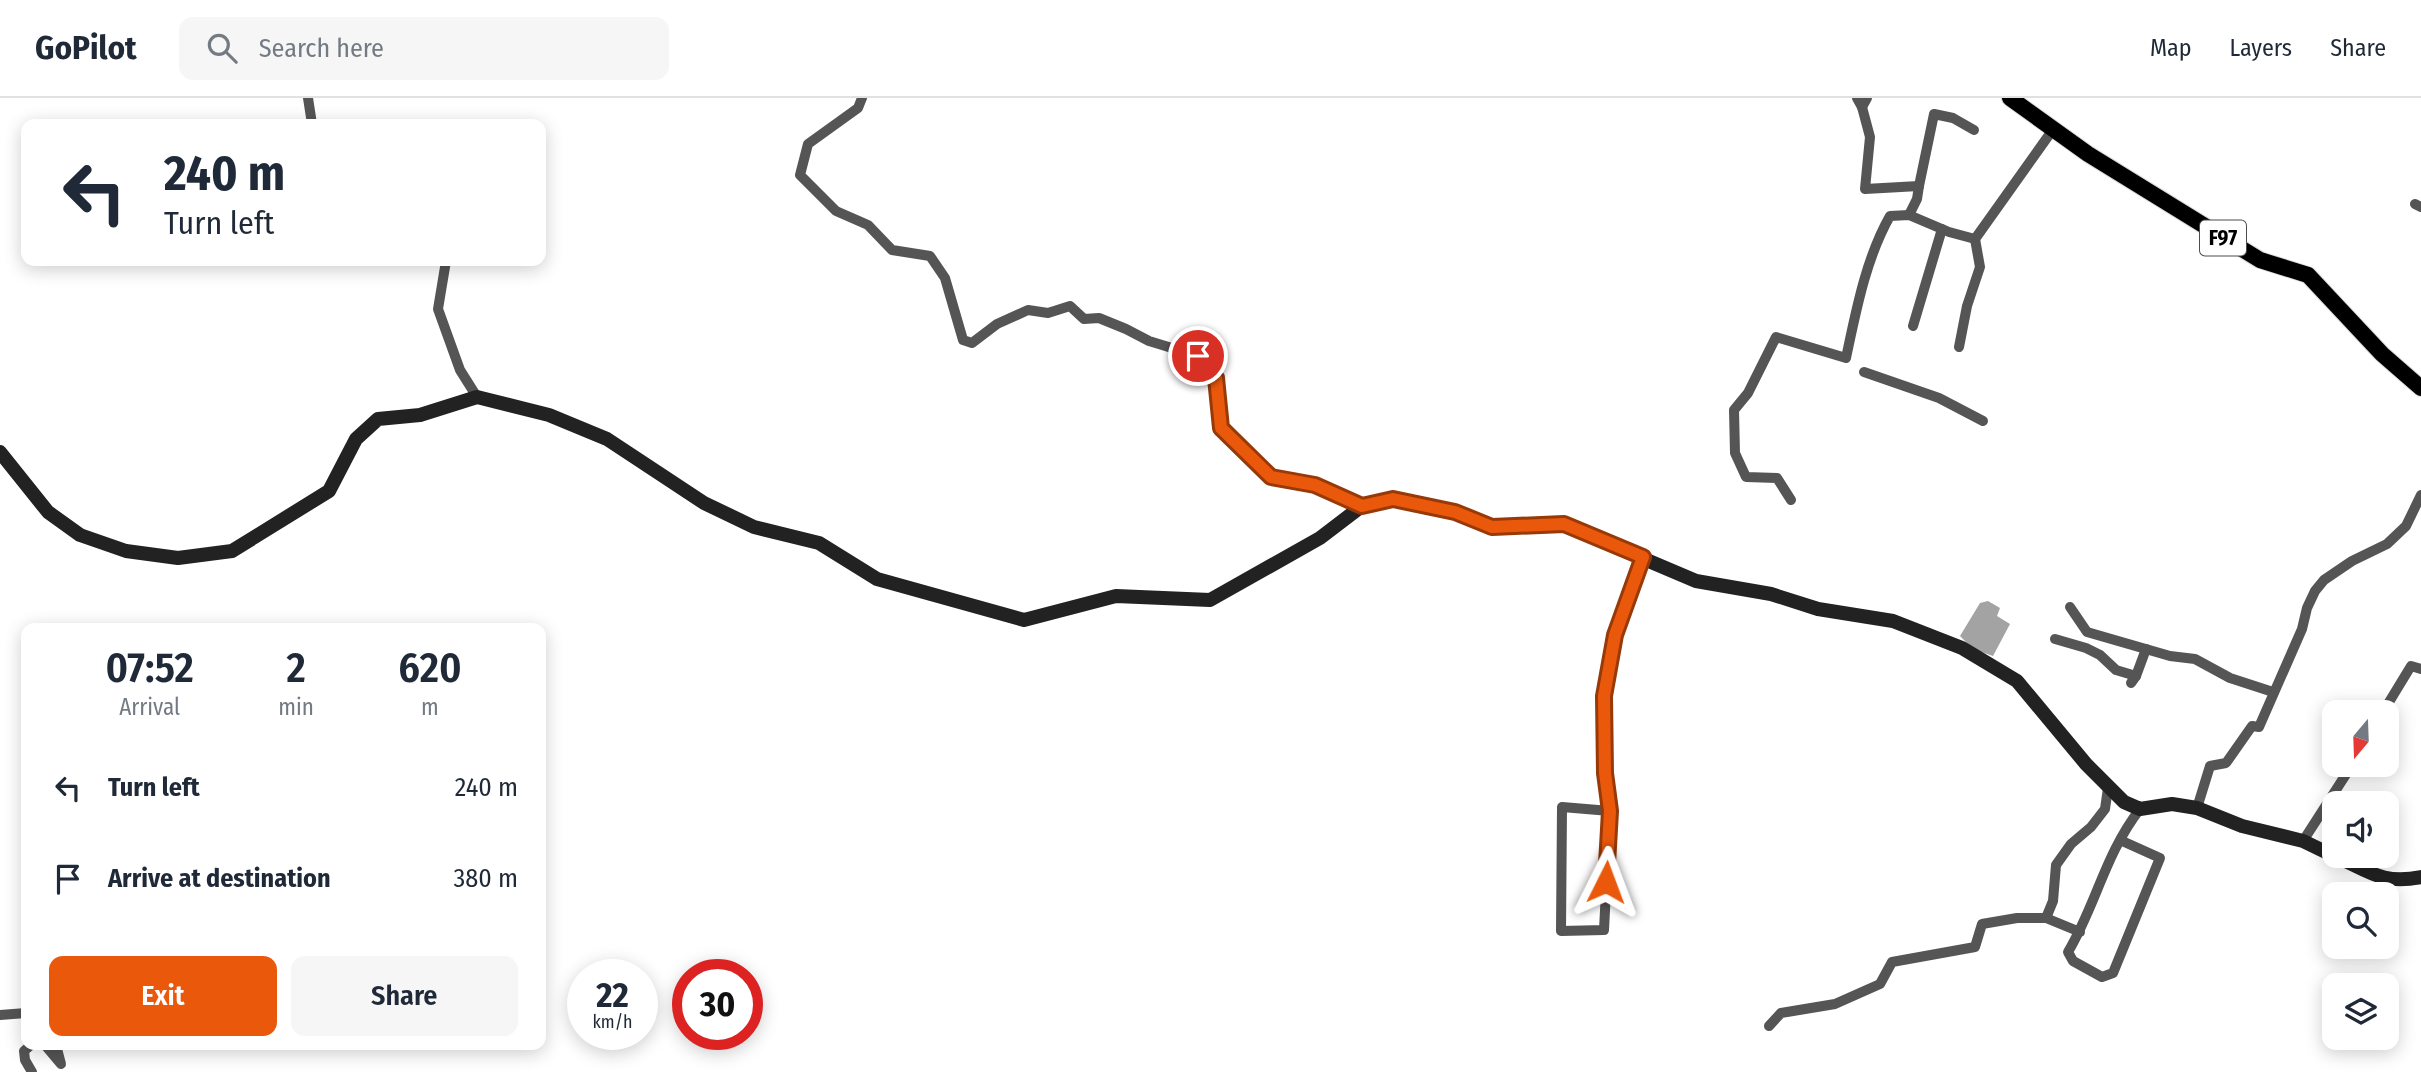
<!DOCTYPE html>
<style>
:root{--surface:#fff;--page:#f6f6f7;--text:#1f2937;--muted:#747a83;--line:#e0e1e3;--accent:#ea580c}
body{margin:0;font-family:"Fira Sans Condensed",sans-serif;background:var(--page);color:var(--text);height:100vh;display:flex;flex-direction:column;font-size:26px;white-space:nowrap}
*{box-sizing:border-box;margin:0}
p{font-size:23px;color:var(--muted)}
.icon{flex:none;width:38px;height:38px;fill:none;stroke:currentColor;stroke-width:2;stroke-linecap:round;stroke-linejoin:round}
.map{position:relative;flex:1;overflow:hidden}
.drawer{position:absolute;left:21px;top:525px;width:525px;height:427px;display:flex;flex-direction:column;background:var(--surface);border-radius:14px;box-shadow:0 4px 18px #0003}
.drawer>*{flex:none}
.hud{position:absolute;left:21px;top:21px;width:525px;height:147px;border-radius:14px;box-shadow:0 4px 18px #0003;background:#fff;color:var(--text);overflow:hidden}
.needle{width:46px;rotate:199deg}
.tools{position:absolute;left:2322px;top:602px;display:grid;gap:14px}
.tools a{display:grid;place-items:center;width:77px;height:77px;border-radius:14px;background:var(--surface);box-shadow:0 4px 18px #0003;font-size:35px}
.speed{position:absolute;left:567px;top:861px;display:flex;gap:14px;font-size:35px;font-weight:700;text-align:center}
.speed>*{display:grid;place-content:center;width:91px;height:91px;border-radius:50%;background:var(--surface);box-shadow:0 4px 18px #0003;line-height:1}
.speed small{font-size:18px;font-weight:400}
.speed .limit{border:10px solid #d22;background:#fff;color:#111}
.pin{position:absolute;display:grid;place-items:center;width:60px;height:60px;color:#fff;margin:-30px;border:4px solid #fff;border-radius:50%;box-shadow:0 2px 7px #0007}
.me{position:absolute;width:77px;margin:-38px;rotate:3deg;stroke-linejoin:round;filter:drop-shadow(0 0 5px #0008)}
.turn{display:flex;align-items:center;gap:24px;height:147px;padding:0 28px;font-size:32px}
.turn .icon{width:91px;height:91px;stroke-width:2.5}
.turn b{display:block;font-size:49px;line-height:60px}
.eta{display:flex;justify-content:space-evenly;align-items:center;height:119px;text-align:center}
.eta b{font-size:42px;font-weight:600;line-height:49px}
.cta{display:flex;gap:14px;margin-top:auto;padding:14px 28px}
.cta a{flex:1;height:80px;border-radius:14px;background:var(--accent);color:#fff;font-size:28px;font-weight:600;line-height:80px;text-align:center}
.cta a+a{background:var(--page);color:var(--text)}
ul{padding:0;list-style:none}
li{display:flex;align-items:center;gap:21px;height:91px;padding:0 28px}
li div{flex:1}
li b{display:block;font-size:26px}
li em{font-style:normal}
header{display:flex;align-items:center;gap:42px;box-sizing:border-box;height:98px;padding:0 35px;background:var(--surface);border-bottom:2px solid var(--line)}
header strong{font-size:33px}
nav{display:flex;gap:38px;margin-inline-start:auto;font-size:24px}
.search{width:490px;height:63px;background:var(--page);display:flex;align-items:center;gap:18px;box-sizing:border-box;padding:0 24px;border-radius:14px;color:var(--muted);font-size:26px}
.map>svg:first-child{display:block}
.water{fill:#a3a3a3}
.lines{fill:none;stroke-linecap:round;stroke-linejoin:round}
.primary-casing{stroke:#dbdbdb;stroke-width:18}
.street{stroke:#555;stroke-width:10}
.secondary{stroke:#222;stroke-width:14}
.primary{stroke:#000;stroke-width:16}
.route-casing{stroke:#983908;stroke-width:18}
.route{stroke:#ea580c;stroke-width:12}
.labels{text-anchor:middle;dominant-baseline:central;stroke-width:5;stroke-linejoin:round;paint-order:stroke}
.shield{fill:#fff;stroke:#4c4c4c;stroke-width:2}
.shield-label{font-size:21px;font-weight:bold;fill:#000}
</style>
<header>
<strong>GoPilot</strong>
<div class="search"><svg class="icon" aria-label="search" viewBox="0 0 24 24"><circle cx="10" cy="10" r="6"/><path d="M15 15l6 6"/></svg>Search here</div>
<nav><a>Map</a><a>Layers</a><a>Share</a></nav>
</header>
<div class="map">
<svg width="2421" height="974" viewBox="0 0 2421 974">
<rect width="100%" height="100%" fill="#fff"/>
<!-- water -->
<path class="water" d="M1988,503l12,7 -3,8 13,8 -17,32 -20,-7 -13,-13 20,-33z"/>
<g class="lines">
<!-- primary casing -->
<g class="primary-casing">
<path id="primary" d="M2010,0l78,56 172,106 48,15 74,79 39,34"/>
</g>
<!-- street -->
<g class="street">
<path d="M308,0l4,26"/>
<path d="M862,0l-4,10 -50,36 -8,31 36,36 32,14 24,25 38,6 15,22 18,62 9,3 25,-19 31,-14 20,3 22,-7 14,13 15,-1 27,11 23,12 49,15 18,22 5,49 50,50 44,8 47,21"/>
<path d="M1857,0l5,9 5,-9"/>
<path d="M1862,9l8,30 -5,52 54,-3 15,-72 19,4 21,12"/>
<path d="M2415,106l6,3"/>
<path d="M1909,117l8,-16 2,-13"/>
<path d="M446,163l-8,48 22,61 17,27"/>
<path d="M1913,228l29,-97"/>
<path d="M1959,249l8,-41 13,-39 -5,-28"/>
<path d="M1864,274l75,26 44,23"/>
<path d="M1791,402l-14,-22 -31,-1 -11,-24 -1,-43 14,-17 28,-56 70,21c10,-47 20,-100 44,-142l19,-1 40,17 26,7 79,-111"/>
<path d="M2070,509l17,25 83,24 25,3 35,19 43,14"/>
<path d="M2055,541l31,9 14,7 16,15 20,6 -5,7"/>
<path d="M2136,578l10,-27"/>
<path d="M2383,614l28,-46 10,3"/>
<path d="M2197,710l13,-42 16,-3 26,-37 7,1 43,-98 5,-21 8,-17 9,-11 28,-19 35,-17 19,-18 15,-31"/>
<path d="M1610,713l-48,-4 -1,124 43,-1 6,-119 -5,-38 -1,-77 11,-61 28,-78"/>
<path d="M2120,742l40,18 -47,115 -11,4 -29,-16 -5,-9c28,-47 37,-98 72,-143"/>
<path d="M2303,743l49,-76"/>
<path d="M2046,820l34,14"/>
<path d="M0,917l26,-2"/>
<path d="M1769,928l12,-13 54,-9 45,-20 12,-22 83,-15 7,-23 35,-6h29l7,-17 3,-36 15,-21 20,-17 14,-18 3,-21"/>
<path d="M31,947l-7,6 1,9 7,12"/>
<path d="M45,947l16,19 -5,-19"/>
</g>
<!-- secondary -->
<g class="secondary">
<path d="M0,354l48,60 32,23 46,16 52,7 54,-7 97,-60 27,-52 22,-20 42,-4 57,-18 72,18 58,24 97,64 50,24 65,16 58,36 147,41 92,-24 94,4 110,-62 42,-32 31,-7 62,13 37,15 72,-2 132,56 75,13 47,15 75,12 69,27 55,33 69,83 38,38 16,7 32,-5 25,4 45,18 61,15 31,15"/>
<path d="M2335,758c34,15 47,29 86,21"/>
</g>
<!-- primary -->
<use href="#primary" class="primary"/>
</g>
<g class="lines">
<!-- route casing -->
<g class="route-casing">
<path id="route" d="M1198,258l18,22 5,50 50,49 44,8 47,21 31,-7 62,13 37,15 72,-3 79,33 -28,78 -11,61 1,77 5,38 -4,71"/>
</g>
<!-- route -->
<use href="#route" class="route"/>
</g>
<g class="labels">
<!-- shield labels -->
<rect class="shield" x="2200" y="122.5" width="46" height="35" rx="5"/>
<g class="shield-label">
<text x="2223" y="140">F97</text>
</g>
</g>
</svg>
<div class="tools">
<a><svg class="needle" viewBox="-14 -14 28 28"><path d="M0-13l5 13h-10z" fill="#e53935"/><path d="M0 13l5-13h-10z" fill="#747a83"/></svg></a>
<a><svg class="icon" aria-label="sound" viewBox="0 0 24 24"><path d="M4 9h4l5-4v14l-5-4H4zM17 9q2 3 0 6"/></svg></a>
<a><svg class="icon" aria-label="search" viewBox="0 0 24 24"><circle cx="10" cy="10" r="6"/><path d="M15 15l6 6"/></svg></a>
<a><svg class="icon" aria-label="layers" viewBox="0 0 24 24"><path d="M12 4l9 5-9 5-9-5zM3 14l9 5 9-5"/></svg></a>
</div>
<div class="speed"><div>22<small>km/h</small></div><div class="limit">30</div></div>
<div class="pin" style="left:1198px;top:258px;background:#d93025"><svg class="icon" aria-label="arrive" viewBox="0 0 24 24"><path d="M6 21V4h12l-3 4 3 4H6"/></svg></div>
<svg class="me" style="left:1606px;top:784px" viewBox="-20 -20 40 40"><path d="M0-17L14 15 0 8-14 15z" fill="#ea580c" stroke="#fff" stroke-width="4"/></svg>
<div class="hud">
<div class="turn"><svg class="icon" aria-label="left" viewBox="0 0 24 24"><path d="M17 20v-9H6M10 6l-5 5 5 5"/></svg><div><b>240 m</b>Turn left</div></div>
</div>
<section class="drawer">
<div class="eta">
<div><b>07:52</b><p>Arrival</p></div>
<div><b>2</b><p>min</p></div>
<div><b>620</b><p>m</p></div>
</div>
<ul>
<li><svg class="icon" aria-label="left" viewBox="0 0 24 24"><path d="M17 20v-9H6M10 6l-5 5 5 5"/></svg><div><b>Turn left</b></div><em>240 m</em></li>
<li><svg class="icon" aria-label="arrive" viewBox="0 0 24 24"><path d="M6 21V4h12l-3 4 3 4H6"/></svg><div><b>Arrive at destination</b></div><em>380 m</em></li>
</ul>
<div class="cta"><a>Exit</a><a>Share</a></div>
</section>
</div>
